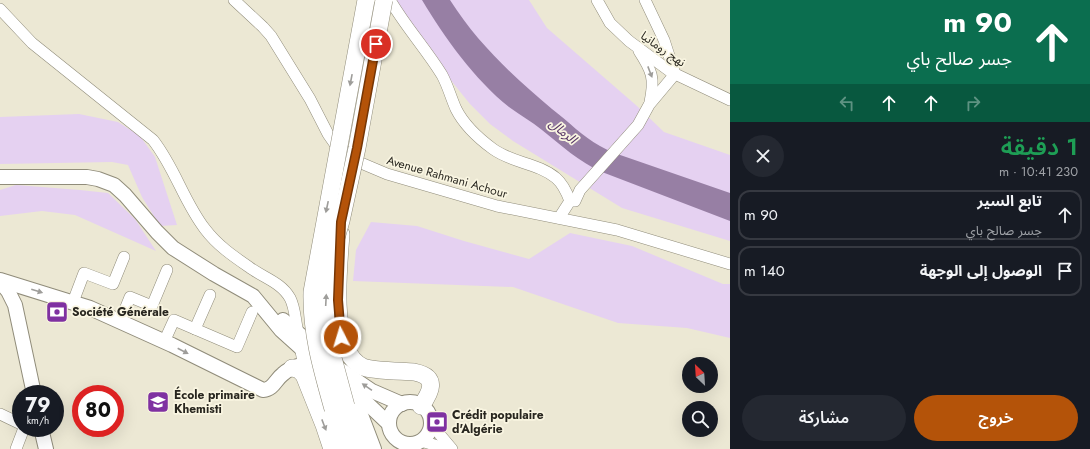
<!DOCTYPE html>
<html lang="ar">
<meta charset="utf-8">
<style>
:root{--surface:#171b24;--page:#242831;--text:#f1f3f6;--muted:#9ea1a6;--line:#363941;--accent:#b45309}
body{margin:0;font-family:Jost,"Noto Sans Arabic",sans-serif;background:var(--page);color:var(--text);direction:rtl;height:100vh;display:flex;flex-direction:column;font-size:15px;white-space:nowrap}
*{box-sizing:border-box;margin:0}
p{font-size:13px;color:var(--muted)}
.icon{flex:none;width:22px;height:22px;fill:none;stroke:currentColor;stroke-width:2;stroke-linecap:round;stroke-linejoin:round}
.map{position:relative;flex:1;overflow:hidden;direction:ltr}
.panel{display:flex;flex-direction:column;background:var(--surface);width:360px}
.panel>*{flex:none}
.guide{background:#0b6e4f;color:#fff;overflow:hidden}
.needle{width:26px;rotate:335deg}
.controls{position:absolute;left:682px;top:357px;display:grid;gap:8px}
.controls a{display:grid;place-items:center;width:36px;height:36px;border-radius:50%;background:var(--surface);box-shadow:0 4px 16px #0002;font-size:20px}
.speed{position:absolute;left:12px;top:385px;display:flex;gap:8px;font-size:20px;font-weight:700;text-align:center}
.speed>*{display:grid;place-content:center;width:52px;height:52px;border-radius:50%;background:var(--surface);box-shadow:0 4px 16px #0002;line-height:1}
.speed small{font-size:10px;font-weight:400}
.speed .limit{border:6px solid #d22;background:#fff;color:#111}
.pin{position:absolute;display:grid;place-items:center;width:34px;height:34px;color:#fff;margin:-17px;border:2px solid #fff;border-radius:50%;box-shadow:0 1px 4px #0007}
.me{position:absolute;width:44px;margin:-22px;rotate:355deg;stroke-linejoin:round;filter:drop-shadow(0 0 3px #0008)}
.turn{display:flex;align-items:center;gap:14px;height:84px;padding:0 12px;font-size:18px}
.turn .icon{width:52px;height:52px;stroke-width:2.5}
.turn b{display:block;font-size:28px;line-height:34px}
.lanes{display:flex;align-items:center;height:38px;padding:0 12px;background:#0003;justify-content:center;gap:20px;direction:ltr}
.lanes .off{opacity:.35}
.round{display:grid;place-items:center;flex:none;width:42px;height:42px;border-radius:21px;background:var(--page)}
.head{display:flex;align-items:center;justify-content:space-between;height:68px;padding:0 12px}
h1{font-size:24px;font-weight:600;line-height:30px;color:#1e9e55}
.cta{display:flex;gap:8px;margin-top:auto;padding:8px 12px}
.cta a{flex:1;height:46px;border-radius:24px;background:var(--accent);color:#fff;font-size:16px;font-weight:600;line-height:46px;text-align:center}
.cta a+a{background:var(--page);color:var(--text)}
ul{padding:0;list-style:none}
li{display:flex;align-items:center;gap:12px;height:50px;margin:0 8px 6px;padding:0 4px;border:2px solid var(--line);border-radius:12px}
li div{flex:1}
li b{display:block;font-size:15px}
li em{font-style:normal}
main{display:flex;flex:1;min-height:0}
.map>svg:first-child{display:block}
.green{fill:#e5d1f1}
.water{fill:#977fa4}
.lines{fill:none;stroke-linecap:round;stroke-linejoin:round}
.minor-casing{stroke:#908c7a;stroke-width:12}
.major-casing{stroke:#908c7a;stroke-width:16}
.highway-casing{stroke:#908c7a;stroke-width:18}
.minor{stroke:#fff;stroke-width:11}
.major{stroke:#fff;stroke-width:14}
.highway{stroke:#fff;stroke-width:17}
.highway-bridge-casing{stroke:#908c7a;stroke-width:18;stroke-linecap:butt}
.highway-bridge{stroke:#fff;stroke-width:17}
.oneway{fill:#9e9d9a}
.route-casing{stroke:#753606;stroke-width:10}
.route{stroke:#b45309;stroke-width:7}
.labels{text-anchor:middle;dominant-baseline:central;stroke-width:3.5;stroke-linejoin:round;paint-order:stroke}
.street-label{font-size:12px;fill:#28261f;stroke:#f9f5e1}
.poi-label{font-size:12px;font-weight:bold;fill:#28261f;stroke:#f9f5e1;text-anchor:start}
.water-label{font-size:13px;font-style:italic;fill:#563466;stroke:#f9f5e1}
</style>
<main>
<section class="panel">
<div class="guide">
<div class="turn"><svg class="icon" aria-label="ahead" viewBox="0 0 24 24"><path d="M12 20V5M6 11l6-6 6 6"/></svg><div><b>90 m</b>جسر صالح باي</div></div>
<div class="lanes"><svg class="icon off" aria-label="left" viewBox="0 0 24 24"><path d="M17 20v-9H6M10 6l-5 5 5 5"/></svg><svg class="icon" aria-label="ahead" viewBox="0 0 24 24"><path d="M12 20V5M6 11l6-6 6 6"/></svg><svg class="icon" aria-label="ahead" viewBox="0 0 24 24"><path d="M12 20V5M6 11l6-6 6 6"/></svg><svg class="icon off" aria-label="right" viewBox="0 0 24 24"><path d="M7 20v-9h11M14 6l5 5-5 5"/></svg></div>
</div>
<div class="head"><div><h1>1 دقيقة</h1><p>230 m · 10:41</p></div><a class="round"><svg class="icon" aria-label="close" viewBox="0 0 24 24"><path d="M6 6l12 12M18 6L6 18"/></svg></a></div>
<ul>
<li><svg class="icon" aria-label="ahead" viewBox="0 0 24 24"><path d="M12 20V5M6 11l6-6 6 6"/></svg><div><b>تابع السير</b><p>جسر صالح باي</p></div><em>90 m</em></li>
<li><svg class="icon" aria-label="arrive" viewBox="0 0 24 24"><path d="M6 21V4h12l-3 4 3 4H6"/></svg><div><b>الوصول إلى الوجهة</b></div><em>140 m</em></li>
</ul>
<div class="cta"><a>خروج</a><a>مشاركة</a></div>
</section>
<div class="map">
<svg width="730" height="449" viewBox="0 0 730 449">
<rect width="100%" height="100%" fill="#ece8d4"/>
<!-- green -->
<g class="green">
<path d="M395,0h134l18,28 90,78 27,26 66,23v86l-108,-33 -109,-67 -23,-17 -20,-20 -21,-26z"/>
<path d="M79,114l39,8 22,14 15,21 22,68 -17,1 -18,-29 -14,-32 -16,-3 -112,2v-47z"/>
<path d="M16,185l64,5 28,3 27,26 21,32 -81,-36 -33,-4 -42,5v-26z"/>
<path d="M371,222l46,4 47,15 65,18 41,-26 62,13 91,38h7v54l-43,-10 -69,-5 -105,-36 -160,-6 3,-31z"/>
</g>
<!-- water -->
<path class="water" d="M422,0h28c28,44 63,76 102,109 16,12 31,28 48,37 9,5 17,8 26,11l104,36v28l-128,-49c-23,-10 -41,-27 -60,-42 -11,-9 -22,-15 -33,-23 -34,-27 -65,-70 -87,-107z"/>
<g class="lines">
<!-- minor casing -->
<g class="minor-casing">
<g id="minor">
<path d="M234,0l29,27 8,9 39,63 18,35 7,10 15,13 11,6 26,11 110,32 120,24 113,34"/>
<path d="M390,0c15,26 36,49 52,75 6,11 9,23 14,34 8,16 22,29 37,40 19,14 45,14 63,29 7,6 11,15 14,23"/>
<path d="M597,0l13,23 19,18 42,31 59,28"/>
<path d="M0,9l32,34 121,97c22,28 31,62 52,89 12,16 28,27 44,38 13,10 32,15 41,31 6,11 5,26 9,38"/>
<path d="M639,51c13,20 16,27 11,51"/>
<path d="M559,218l11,-17h5l5,-11 58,-65 11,-20 26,-31 -11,-34 -19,-40"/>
<path d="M73,302l11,-29 29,11 11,-27"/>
<path d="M120,322l10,-25 22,9 15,-36"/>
<path d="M195,329l15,-34"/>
<path d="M164,342l10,-22 63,27 15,-35"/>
<path d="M0,414l21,10"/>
<path d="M431,424l21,25"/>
<path d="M421,441l27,8"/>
<path d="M16,449l8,-21"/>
</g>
</g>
<!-- major casing -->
<g class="major-casing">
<g id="major">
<path d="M0,177h87l11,2 16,6 11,10 32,37 16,16 41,26 39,22 28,34 30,27"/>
<path d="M0,280l90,28 82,37 91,45c11,-1 12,-10 20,-16 5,-5 11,-7 18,-9"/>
<path d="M0,282l8,9 7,14 19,89"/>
<path d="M283,320l58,50 31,21 30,13"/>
<path d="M335,377l16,11 38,36"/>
<path d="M352,391l22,58"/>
<circle cx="410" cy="423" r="21"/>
<path d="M41,428l5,21"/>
</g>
</g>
<!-- highway casing -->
<g class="highway-casing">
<g id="highway">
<path d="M341,234c-2,32 -13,117 22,133 9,4 39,4 51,5 25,5 17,20 7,34"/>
<path d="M304,351l6,30"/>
<path d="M292,368l6,1 6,6 20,50 8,24"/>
<path d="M346,406l13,43"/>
<path d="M333,409l12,40"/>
</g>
</g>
<!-- minor -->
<use href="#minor" class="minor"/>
<!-- major -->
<use href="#major" class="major"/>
<!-- highway -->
<use href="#highway" class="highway"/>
<!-- highway-bridge casing -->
<g class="highway-bridge-casing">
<g id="highway-bridge">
<path d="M346,406l-17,-63 -3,-16v-28l4,-40 11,-38 16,-73 27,-148"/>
<path d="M333,409c-11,-39 -22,-76 -21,-117l54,-292"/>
</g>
</g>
<!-- highway-bridge -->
<use href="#highway-bridge" class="highway-bridge"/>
</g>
<!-- one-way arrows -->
<defs><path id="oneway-solid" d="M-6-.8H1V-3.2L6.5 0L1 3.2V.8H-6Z"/></defs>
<g class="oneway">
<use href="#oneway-solid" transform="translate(650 72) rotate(69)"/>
<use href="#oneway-solid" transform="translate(351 80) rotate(101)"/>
<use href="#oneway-solid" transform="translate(327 207) rotate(102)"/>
<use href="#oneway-solid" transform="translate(37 291) rotate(17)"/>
<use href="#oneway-solid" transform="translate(326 300) rotate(-87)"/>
<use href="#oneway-solid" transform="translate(183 351) rotate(27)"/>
<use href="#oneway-solid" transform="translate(367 387) rotate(-146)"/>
<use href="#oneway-solid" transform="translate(324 425) rotate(69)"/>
</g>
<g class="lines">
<!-- route casing -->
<g class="route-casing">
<path id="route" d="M341,337l-3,-37 3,-78 16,-74 19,-104"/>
</g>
<!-- route -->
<use href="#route" class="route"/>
</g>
<!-- icons -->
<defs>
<g id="bank-square" transform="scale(1.15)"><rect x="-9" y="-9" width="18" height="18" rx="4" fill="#7f31a1" stroke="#f9f5e1"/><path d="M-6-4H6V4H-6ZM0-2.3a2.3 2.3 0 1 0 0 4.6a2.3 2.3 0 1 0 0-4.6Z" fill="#fff"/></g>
<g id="school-square" transform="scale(1.15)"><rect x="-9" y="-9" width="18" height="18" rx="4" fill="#7f31a1" stroke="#f9f5e1"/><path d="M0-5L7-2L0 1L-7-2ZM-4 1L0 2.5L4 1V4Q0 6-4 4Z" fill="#fff"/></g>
</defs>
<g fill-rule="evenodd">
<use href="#bank-square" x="57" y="312"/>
<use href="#school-square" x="158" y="402"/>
<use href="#bank-square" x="437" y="422"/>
</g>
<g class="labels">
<!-- street labels -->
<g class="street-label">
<text transform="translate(663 49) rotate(35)">نهج رومانيا</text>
<text transform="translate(447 177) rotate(16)">Avenue Rahmani Achour</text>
</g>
<!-- poi labels -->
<g class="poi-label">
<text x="72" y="312">Société Générale</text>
<text x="174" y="395">École primaire<tspan x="174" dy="14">Khemisti</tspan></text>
<text x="452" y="415">Crédit populaire<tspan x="452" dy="14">d'Algérie</tspan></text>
</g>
<!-- water labels -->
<g class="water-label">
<text transform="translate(563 131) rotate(39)">الرمال</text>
</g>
</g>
</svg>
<div class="controls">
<a><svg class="needle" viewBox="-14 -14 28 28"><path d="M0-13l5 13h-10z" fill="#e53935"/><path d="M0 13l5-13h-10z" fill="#9ea1a6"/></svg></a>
<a><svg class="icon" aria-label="search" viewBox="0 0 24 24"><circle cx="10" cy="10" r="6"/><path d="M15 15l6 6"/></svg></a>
</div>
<div class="speed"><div>79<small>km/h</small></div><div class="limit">80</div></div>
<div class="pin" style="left:376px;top:44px;background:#d93025"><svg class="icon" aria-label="arrive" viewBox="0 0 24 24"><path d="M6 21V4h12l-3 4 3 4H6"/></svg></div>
<svg class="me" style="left:341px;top:337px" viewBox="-20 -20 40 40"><circle r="17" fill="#b45309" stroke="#fff" stroke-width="3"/><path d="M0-11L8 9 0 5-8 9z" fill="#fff"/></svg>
</div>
</main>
